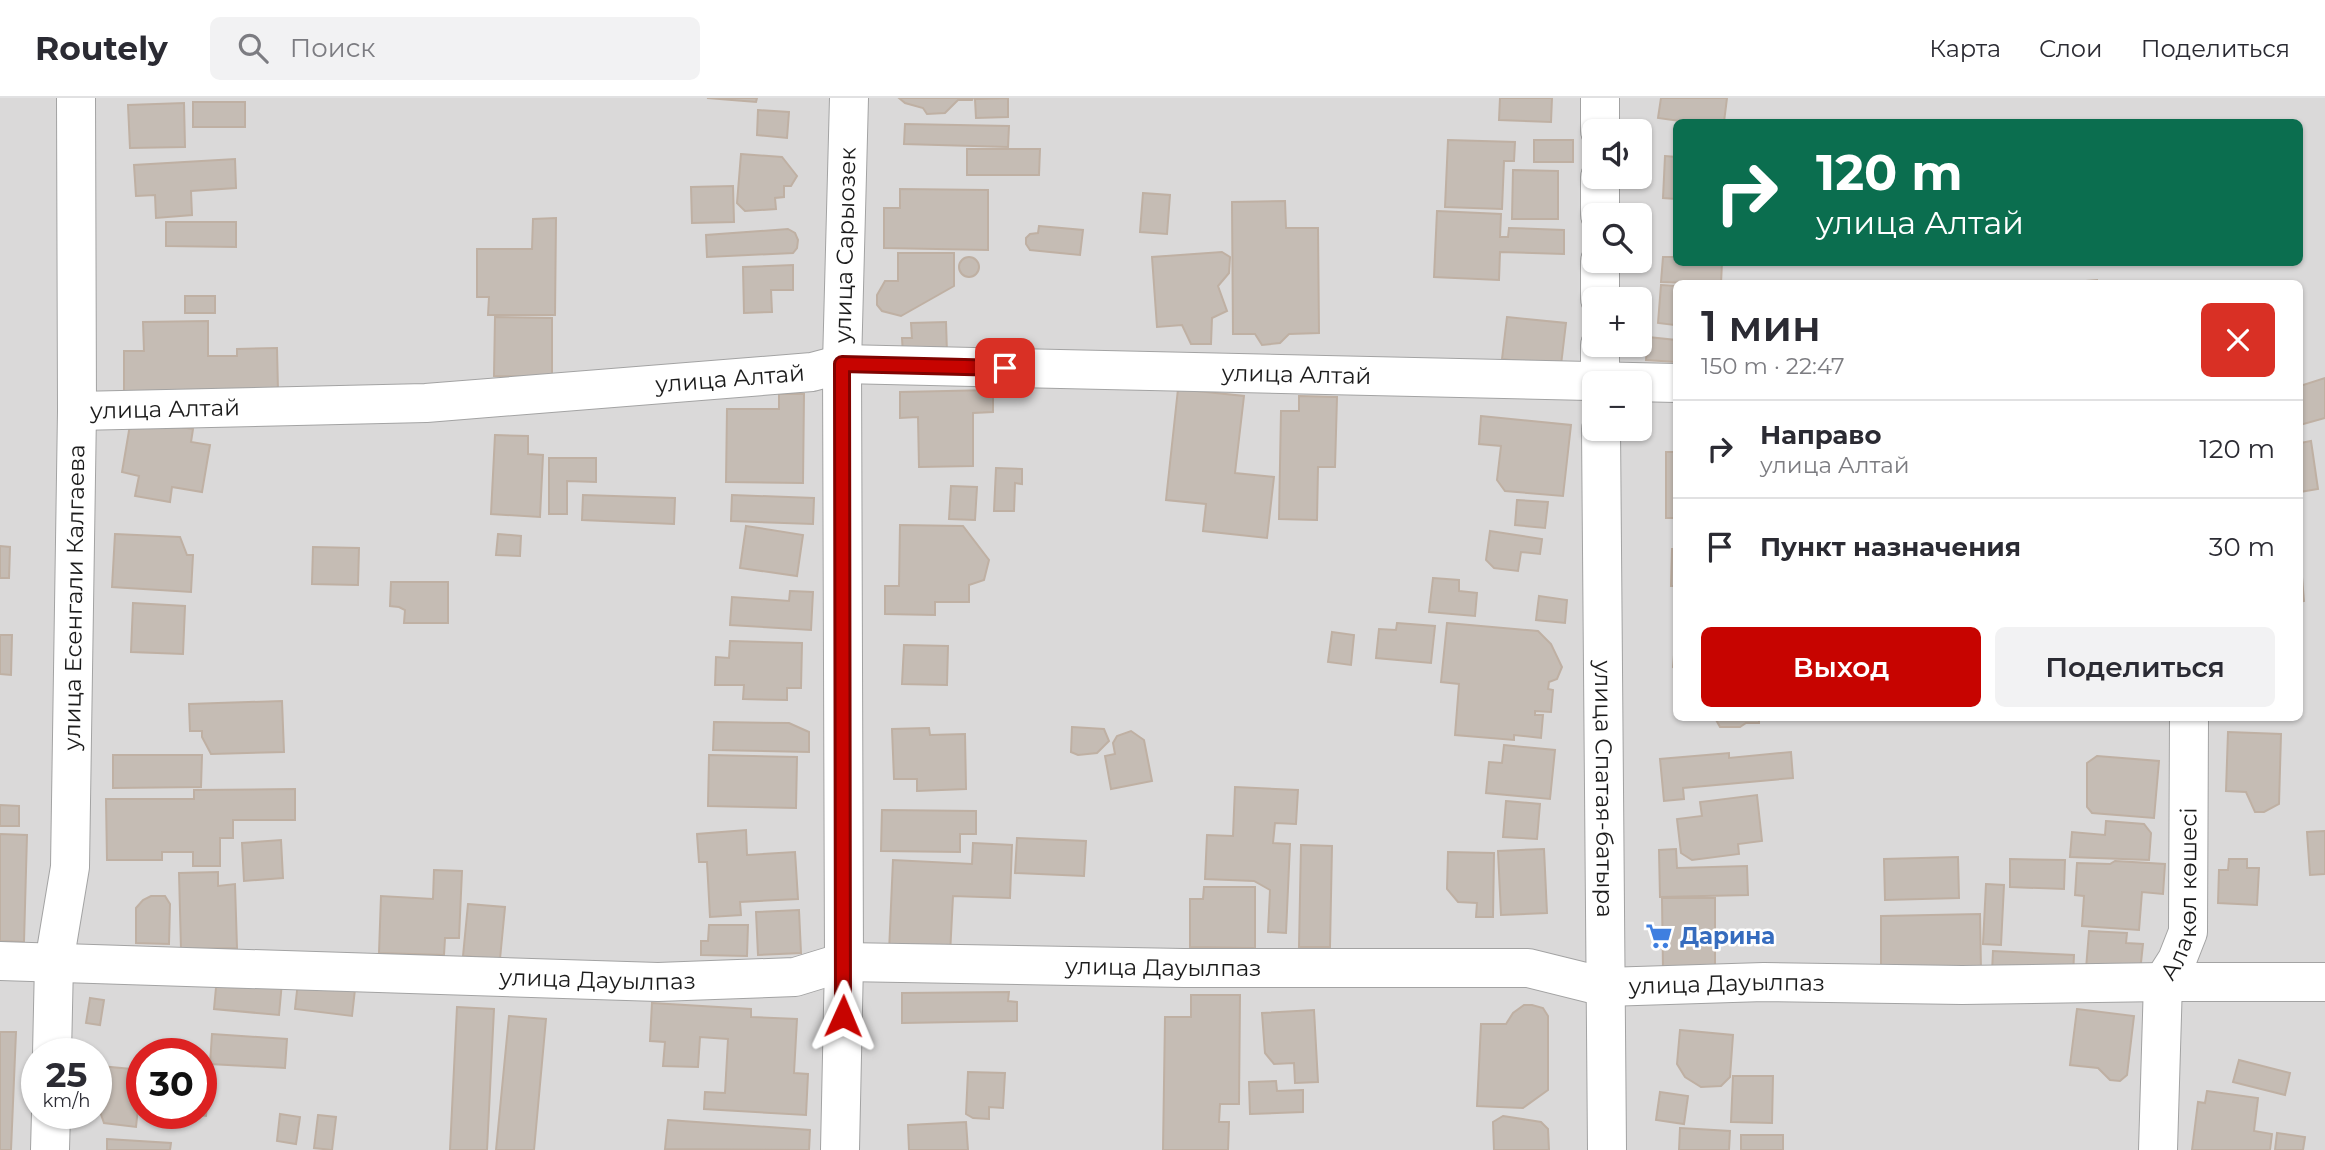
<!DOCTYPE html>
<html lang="ru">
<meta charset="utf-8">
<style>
:root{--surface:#fff;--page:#f2f2f3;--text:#2b2b33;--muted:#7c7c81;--line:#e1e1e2;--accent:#c70400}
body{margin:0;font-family:Montserrat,sans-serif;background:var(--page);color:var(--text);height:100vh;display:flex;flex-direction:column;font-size:26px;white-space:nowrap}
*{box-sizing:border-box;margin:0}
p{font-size:23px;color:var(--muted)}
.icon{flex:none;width:38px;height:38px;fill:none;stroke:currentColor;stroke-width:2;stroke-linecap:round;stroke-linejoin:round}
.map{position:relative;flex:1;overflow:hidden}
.sheet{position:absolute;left:1673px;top:182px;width:630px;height:441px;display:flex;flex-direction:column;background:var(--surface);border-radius:10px;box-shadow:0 2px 5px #0004}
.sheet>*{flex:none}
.hud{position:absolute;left:1673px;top:21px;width:630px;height:147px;border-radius:10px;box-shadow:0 2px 5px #0004;background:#0b6e4f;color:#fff;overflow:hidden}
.controls{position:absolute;left:1582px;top:21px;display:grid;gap:14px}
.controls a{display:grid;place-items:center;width:70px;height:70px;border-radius:10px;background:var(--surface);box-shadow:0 2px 5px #0004;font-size:35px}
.speed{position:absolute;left:21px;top:940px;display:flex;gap:14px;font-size:35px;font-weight:700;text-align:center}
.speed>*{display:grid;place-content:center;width:91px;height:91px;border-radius:50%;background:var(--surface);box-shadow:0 2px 5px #0004;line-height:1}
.speed small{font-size:18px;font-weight:400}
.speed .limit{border:10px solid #d22;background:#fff;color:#111}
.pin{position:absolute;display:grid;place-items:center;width:60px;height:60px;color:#fff;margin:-30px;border-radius:14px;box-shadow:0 4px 10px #0006}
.me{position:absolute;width:77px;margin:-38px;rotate:1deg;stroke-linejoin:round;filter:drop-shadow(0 0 5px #0008)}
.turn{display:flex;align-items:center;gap:24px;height:147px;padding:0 28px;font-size:32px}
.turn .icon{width:91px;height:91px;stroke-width:2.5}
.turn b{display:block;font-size:49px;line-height:60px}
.round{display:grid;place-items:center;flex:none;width:74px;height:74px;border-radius:10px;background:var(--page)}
.summary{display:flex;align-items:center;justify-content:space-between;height:119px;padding:0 28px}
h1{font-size:42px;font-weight:600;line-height:52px}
.cta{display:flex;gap:14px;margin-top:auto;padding:14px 28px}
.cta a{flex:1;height:80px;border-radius:10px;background:var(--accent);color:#fff;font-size:28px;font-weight:600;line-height:80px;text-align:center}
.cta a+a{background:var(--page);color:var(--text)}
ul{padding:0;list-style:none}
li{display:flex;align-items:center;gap:21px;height:98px;padding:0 28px;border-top:2px solid var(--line)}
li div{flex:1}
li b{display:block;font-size:26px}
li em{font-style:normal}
header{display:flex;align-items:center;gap:42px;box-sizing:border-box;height:98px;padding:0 35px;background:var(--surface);border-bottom:2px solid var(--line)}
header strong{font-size:33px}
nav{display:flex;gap:38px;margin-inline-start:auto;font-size:24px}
.search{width:490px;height:63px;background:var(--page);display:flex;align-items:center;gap:18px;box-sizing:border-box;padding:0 24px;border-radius:10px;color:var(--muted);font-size:26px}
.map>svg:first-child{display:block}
.residential{fill:#dad9d9;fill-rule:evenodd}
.building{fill:#c5bcb4;stroke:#bfb0a3;stroke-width:2}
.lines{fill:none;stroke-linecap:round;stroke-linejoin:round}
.minor-casing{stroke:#a3a3a3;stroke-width:40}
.minor{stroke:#fff;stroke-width:38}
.route-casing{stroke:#810300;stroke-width:18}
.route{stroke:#c70400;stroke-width:12}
.labels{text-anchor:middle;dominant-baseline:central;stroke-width:5;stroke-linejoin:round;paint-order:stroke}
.street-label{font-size:23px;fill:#1c1c1c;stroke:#fff}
.shop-label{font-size:23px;font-weight:bold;fill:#366cbe;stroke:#fff;text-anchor:start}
</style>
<header>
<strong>Routely</strong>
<div class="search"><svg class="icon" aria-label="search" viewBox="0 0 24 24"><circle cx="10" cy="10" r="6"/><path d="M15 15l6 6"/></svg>Поиск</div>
<nav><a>Карта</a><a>Слои</a><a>Поделиться</a></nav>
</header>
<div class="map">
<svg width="2325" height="1052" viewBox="0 0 2325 1052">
<rect width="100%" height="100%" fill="#edeae1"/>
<!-- residential -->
<path class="residential" d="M0,0h2325v1052h-2325zM1676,24h624v140h-624zM1594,33h46v46h-46zM1594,117h46v46h-46zM1676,186h624v434h-624zM1594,201h46v46h-46zM1594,285h46v46h-46zM37,956h59v59h-59zM142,956h59v59h-59z"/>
<!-- building -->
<g class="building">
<path d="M707,0h50l-1,4z"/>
<path d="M899,0h74l-1,2h-14l-13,13 -18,1 -4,-6 -18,-5z"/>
<path d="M1008,0v19l-32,1 -1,-19z"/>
<path d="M1500,0h52l-1,24 -52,-2z"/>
<path d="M1661,0h66l-3,24h-37l-29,-4z"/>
<rect x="193" y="4" width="52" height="25"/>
<path d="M184,5l1,44 -55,1 -2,-43z"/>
<path d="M758,12l31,2 -2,26 -30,-3z"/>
<path d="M905,26l104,2 -1,21 -104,-3z"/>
<path d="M1448,42l67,2 -1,19h-10l-2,48 -57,-2z"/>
<rect x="1534" y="42" width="39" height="22"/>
<path d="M967,51h73l-1,26h-72z"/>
<path d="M741,56l41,3 15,19 -6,10h-7v11l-9,1 1,11 -31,2 -8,-8z"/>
<path d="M1665,58l11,1v42l-13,-1z"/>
<path d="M235,61l1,29 -45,3 1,24 -36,3 -1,-23 -19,1 -2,-31z"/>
<path d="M1513,72l45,1v48h-46z"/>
<path d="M733,88l1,36 -42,1 -1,-36z"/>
<path d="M900,91l88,1v60l-104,-2v-40h16z"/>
<path d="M1143,95l27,2 -3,39 -27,-2z"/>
<path d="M1285,103l1,27h32l1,105 -30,1 -9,9 -18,2 -7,-11h-22l-1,-132z"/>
<path d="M1437,113l64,3 -1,23h8l1,-9 55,2v24l-64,-2 -1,28 -65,-3z"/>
<path d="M556,120l-1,97h-67l1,-18h-12v-48h55l1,-30z"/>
<path d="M166,124h70v25l-70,-1z"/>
<path d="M1039,128l44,4 -3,25 -50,-5 -4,-6v-6l4,-4 8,-1z"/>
<path d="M788,131l7,4 3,7 -1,8 -4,5 -86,4 -1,-22z"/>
<path d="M1222,154l8,5 -1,16 -11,13 9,25 -15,7 -1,26h-20l-9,-19 -25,2 -5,-70z"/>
<path d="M898,155h56v33l-53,30 -19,-5 -5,-6v-10l8,-14h13z"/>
<circle cx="969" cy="169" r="10"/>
<path d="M1663,159h13v5h46l-1,22 -60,-2z"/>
<path d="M793,167v25h-22l1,22 -28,1 -1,-46z"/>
<path d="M2097,182v4h-35v-1z"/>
<path d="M1661,187l15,1v27l-2,12 -16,-2z"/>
<rect x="185" y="198" width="30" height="17"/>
<path d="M495,219l57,1v59l-58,-1z"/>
<path d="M1507,219l59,6 -5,42 -59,-6z"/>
<path d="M208,223v35h29v-7l40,-1 1,43 -154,2v-42h20l-1,-29z"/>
<path d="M946,224l1,31 -44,2 -1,-17h10l-1,-15z"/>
<path d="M1648,239l28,3v22l-30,-2z"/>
<path d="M2325,280v40l-25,7v-39z"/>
<path d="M1178,291l66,7 -9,77 39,4 -7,61 -64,-7 3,-27 -40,-4z"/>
<path d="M993,292v22l-20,1v53l-54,1 -1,-50 -18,1v-26z"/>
<path d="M779,296h25l-1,89 -77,-1 1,-73h52z"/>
<path d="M1299,298l38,1 -2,70h-17l-1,53 -38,-1 2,-108h18z"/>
<path d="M1481,318l90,9 -8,71 -58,-5 -8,-11 4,-34 -22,-2z"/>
<path d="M131,321l62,10 -2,13 19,3 -8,47 -30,-5 -2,15 -35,-6 4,-20 -17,-4z"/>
<path d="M495,337l33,1v18l15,1 -3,62 -49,-3z"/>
<path d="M2311,343l7,48 -18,3v-49z"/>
<rect x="1666" y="354" width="10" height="66"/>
<path d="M549,360h47v24l-29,-1v33h-18z"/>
<path d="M996,370l26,1v15l-7,-1 -1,28h-20z"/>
<path d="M951,388l26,1 -2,33 -26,-1z"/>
<path d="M583,397l92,3 -1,26 -92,-4z"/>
<path d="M732,397l82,3 -1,26 -82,-3z"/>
<path d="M1517,402l31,2 -3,26 -30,-3z"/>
<path d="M900,427l63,1 26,34 -5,20 -15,5v17h-34v13l-50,-1v-28h14z"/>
<path d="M746,428l57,9 -6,41 -57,-8z"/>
<path d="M1490,433l52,8 -2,15 -19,-2 -3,19 -24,-3 -8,-8z"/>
<path d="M115,436l65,3 7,18h6l-2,37 -79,-5z"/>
<path d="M498,436l23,2 -1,20 -24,-1z"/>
<path d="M0,448l10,1 -1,31h-9z"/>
<path d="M313,449l46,1 -1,37 -46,-1z"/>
<path d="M1672,451h4v37h-5z"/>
<path d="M2300,455l4,48 -4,1z"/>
<path d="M1433,480l26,2v11l18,2 -2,23 -46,-4z"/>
<path d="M391,484h57v41h-44l1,-13 -6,-3 -9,-1z"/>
<path d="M790,493l23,1 -2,38 -81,-5 2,-28 57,4z"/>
<path d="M1539,498l28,4 -2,23 -29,-3z"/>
<path d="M133,505l52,3 -2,48 -52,-2z"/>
<path d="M1397,525l38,3 -4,37 -55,-5 3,-29 17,1z"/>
<path d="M1447,525l91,8 13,13 11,23 -5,12 -8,3 -1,7 5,1 -2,22 -16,-1v4h8l-2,23 -27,-3v5l-59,-5 4,-51 -18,-2z"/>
<path d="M1332,534l22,3 -3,30 -23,-3z"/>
<path d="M1676,534v38l-3,-3z"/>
<path d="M0,537h12l-1,40 -11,-1z"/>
<path d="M730,543l72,2 -1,45h-14v12l-44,-1 1,-14h-29l1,-28 13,1z"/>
<path d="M904,547l44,1 -1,39 -45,-1z"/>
<path d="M282,603l2,51 -73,2 -9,-17v-6h-12l-1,-27z"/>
<path d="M1715,620h44v5h-13l-6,4h-20z"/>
<path d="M714,624l75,1 20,9v20l-96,-2z"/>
<path d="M1072,629l32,2 5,12 -12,12 -19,2 -7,-3z"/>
<path d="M929,630l1,7 35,-1 1,55 -49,2v-12h-23l-2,-50z"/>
<path d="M1131,633l13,9 8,41 -41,8 -6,-33 10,-2 -2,-11 4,-7z"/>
<path d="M2228,634l53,2 -2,70 -15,8h-9l-9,-20 -20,-1z"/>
<path d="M1504,647l51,5 -5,49 -64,-6 3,-31 13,1z"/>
<path d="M1791,654l2,26 -110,10 1,11 -20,2 -4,-42 69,-6v5z"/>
<path d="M113,657h89l-1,32 -88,1z"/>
<path d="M709,657l88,2 -1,51 -88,-2z"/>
<path d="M2097,658l62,5 -5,57 -62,-5 -5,-6v-44z"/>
<path d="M1235,689l63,3 -2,34 -21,-1 -2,20 17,1 -4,89 -18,-1 2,-42 -16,-9 -49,-2 2,-44 26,1z"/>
<path d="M295,691v31h-62v18h-13v28h-27v-14h-31v8h-55l-1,-61h88v-9z"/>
<path d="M1757,697l5,46 -24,3 1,10 -47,6 -11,-7 -4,-34 25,-3 -2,-14z"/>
<path d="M1506,703l34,3 -3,35 -34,-2z"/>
<path d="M0,707l19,1v20h-19z"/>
<path d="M882,712l94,1v23h-16v18l-79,-1z"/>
<path d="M2106,723l38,3 7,9 -2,27 -79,-3 2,-25 33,3z"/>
<path d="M746,732l1,25 48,-3 3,47 -58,3 1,13 -31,2 -3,-55h-8l-2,-28z"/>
<path d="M2325,733v43l-15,1 -3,-43z"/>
<path d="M0,736l27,1 -3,107 -24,-1z"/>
<path d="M1017,740l69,3 -2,35 -69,-3z"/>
<path d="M281,742l2,38 -39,3 -2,-38z"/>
<path d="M973,745l39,2 -2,53 -57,-2 -3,59 -61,-3 4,-92 79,4z"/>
<path d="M1301,747l31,1 -2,101h-31z"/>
<path d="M1544,751l3,64 -46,2 -3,-64z"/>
<path d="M1676,751l1,19 70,-2 1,29 -88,2 -1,-47z"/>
<path d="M1448,754l46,1 -1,64h-17l1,-14 -19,-1 -11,-13z"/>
<path d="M1958,759l1,41 -74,2 -1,-41z"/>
<path d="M2010,761l55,1 -1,29 -54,-2z"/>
<path d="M2229,761h18v9h12l-2,37 -39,-2 1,-33h9z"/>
<path d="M2115,763l50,3 -2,30 -21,-2 -3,38 -57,-4 2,-30 -9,-1 2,-32 33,1z"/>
<path d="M434,772l28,1 -3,67h-14l-1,17 -65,-2 2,-57 52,3z"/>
<path d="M218,774v14l17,-2 2,64 -56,1 -2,-76z"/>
<path d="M1986,786l18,1 -3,60 -18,-1z"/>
<path d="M1204,789h51v61l-65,-1v-48h13z"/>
<path d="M151,798h14l5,8 -1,40 -33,-1v-35l7,-8z"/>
<path d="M1662,800h53v72h-52z"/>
<path d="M468,806l37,3 -5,52 -37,-3z"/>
<path d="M799,812l2,43 -43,2 -2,-43z"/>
<path d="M1980,816l1,57 -100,1v-56z"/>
<path d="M709,827h39l-1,31 -46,-1v-14h7z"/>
<path d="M2089,833l38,2 -1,10 17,1 -3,28 -54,-3z"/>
<path d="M1993,853l81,4 -1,21 -81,-4z"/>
<path d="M217,879l65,5 -3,33 -65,-6z"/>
<path d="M298,884l57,7 -3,27 -57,-7z"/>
<path d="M1009,894l-1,9 9,1v19l-115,2v-30z"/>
<path d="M1191,897h49l-1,109h-19l-1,18h10l-1,28h-65l2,-133h26z"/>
<path d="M90,900l14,2 -4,25 -14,-2z"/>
<path d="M652,905l99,6v8l46,2 -3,54 14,1 -2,41 -102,-6 1,-17 20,1 3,-54 -28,-2 -2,30 -35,-1 2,-24 -15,-1z"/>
<path d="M1524,907h8l11,3 5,8v74l-25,18 -46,-2 4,-82h25l7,-11z"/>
<path d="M457,909l37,2 -7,141h-37z"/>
<path d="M2077,911l57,7 -7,59 -7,6 -10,-1 -12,-12 -28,-3z"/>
<path d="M1314,912l4,72 -23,1 -1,-20 -20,1 -9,-11 -3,-40z"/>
<path d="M509,918l37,3 -12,131h-38z"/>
<path d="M1680,932l53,5 -3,42 -9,9 -20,1 -16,-10 -8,-13z"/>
<path d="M0,934h16l-5,118h-11z"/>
<path d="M212,936l75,5 -2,29 -75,-4z"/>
<path d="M2239,962l51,13 -5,22 -52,-13z"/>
<path d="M100,968l42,4v38h-4l-2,19 -32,-4 -8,-23z"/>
<path d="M968,974l37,1 -2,35 -14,-1v12l-16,-1 -7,-4z"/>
<path d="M1733,978h40l-1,47 -41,-1z"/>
<path d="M201,979l9,1 -4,38 -23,-3h18z"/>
<path d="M1276,983l1,10 26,-1v22l-53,2 -1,-32z"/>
<path d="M2207,993l51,7 -4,33 18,3 -2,16h-78l6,-48 7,1z"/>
<path d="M1660,994l28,4 -4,28 -28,-4z"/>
<path d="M280,1016l20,3 -4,27 -19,-3z"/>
<path d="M318,1017l18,2 -4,33 -18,-2z"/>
<path d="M1503,1018l38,6 7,7 1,21h-55l-1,-28z"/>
<path d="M668,1022l142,10 -1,20 -144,-1z"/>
<path d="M966,1024l2,28h-59l-1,-25z"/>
<path d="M1680,1030l50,3 -1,19h-50z"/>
<path d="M2277,1035l28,4 -2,13h-28z"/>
<rect x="1741" y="1037" width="42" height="15"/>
<path d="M107,1041l64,4 -1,7h-63z"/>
</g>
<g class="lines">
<!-- minor casing -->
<g class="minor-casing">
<g id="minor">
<path d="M1600,0v33"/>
<path d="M1600,79v38"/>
<path d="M1600,163v38"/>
<path d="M1600,247v38"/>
<path id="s1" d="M77,313l349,-8 386,-31 30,-8 834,19"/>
<path id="s2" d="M1601,331l6,721"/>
<path id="s3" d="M0,863l658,21 137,-5 49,-15 340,6h344l77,19 159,-5 198,3 201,-3h162"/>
<path id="s4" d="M52,956l2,-91 16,-96 7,-456 -1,-313"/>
<path d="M50,1052l1,-37"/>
<path id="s5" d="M840,1052l4,-188 -2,-598 7,-266"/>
<path id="s6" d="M2158,1052l5,-168 14,-22 11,-28 1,-214"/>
</g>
</g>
<!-- minor -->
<use href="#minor" class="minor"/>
</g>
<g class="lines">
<!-- route casing -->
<g class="route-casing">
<path id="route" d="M843,918l-1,-652 163,4"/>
</g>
<!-- route -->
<use href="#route" class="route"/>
</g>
<!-- icons -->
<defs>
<g id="supermarket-bare" transform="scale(2.1)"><path d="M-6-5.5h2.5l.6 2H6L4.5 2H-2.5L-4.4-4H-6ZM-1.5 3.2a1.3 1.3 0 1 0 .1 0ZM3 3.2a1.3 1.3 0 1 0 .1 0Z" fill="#3f7fe0" stroke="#fff" stroke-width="2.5" paint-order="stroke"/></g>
</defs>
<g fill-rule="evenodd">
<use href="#supermarket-bare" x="1659" y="838"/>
</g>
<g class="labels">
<!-- street labels -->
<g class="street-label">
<text stroke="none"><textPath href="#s5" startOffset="905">улица Сарыозек</textPath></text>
<text stroke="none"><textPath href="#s1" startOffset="1222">улица Алтай</textPath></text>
<text stroke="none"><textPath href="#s1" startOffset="654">улица Алтай</textPath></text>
<text stroke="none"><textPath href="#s1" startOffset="88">улица Алтай</textPath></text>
<text stroke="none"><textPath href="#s4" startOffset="458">улица Есенгали Калгаева</textPath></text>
<text stroke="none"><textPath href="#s2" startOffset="360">улица Спатая-батыра</textPath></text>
<text stroke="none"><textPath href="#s6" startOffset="261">Алакөл көшесі</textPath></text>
<text stroke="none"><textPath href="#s3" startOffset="1166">улица Дауылпаз</textPath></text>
<text stroke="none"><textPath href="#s3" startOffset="598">улица Дауылпаз</textPath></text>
<text stroke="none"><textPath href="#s3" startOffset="1732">улица Дауылпаз</textPath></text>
</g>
<!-- shop labels -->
<g class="shop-label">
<text x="1680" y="838">Дарина</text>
</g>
</g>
</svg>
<div class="controls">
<a><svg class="icon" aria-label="sound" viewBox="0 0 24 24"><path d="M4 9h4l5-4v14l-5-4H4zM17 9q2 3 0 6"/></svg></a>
<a><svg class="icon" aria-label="search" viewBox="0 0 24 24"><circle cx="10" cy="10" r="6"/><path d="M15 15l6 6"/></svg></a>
<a>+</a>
<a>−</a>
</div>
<div class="speed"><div>25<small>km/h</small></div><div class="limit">30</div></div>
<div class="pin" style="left:1005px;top:270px;background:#d93025"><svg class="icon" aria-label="arrive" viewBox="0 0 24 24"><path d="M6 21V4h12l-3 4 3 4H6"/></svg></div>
<svg class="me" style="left:843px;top:918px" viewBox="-20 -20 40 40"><path d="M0-17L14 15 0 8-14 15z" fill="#c70400" stroke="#fff" stroke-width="4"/></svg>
<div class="hud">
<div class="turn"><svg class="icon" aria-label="right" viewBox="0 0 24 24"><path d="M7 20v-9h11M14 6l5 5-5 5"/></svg><div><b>120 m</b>улица Алтай</div></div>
</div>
<section class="sheet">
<div class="summary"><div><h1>1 мин</h1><p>150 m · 22:47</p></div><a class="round" style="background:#d93025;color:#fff"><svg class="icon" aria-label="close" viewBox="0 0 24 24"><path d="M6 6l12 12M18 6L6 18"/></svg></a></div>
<ul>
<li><svg class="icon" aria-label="right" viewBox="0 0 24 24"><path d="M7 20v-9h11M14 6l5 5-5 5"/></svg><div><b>Направо</b><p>улица Алтай</p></div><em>120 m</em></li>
<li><svg class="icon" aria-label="arrive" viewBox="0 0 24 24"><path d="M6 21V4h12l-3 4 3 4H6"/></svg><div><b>Пункт назначения</b></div><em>30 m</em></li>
</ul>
<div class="cta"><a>Выход</a><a>Поделиться</a></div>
</section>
</div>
